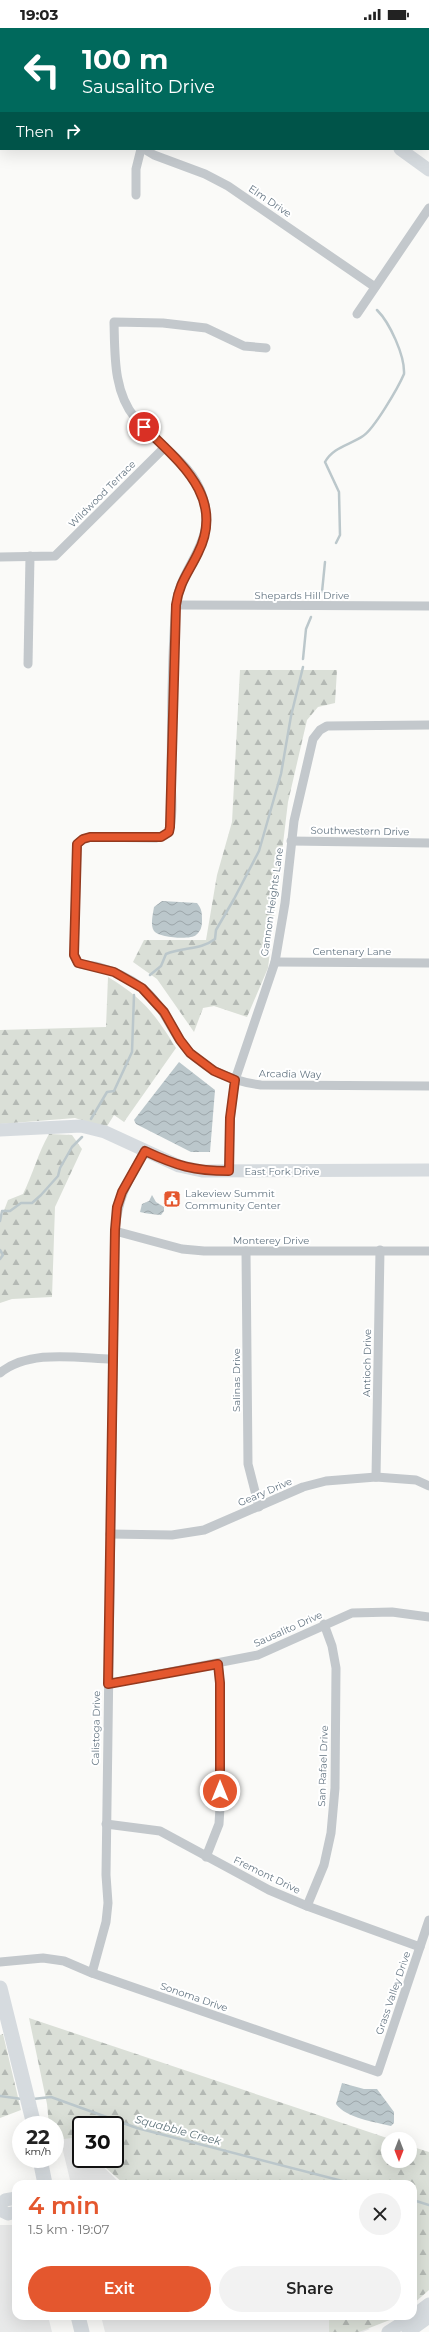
<!DOCTYPE html>
<meta charset="utf-8">
<style>
:root{--surface:#fff;--page:#f2f2f2;--text:#222;--muted:#767676;--accent:#e4572e}
body{margin:0;font-family:Montserrat,sans-serif;background:var(--page);color:var(--text);height:100vh;display:flex;flex-direction:column;font-size:15px;white-space:nowrap}
*{box-sizing:border-box;margin:0}
p{font-size:13px;color:var(--muted)}
.icon{flex:none;width:22px;height:22px;fill:none;stroke:currentColor;stroke-width:2;stroke-linecap:round;stroke-linejoin:round}
.map{position:relative;flex:1;overflow:hidden}
.side{position:absolute;left:12px;top:2152px;width:405px;height:140px;display:flex;flex-direction:column;background:var(--surface);border-radius:12px;box-shadow:0 4px 16px #0002}
.side>*{flex:none}
.top-card{position:absolute;left:0px;top:0px;width:429px;height:122px;box-shadow:0 4px 16px #0002;background:#00695c;color:#fff;overflow:hidden}
.needle{width:26px;rotate:180deg}
.controls{position:absolute;left:381px;top:2104px;display:grid;gap:8px}
.controls a{display:grid;place-items:center;width:36px;height:36px;border-radius:50%;background:var(--surface);box-shadow:0 4px 16px #0002;font-size:20px}
.speed{position:absolute;left:12px;top:2088px;display:flex;gap:8px;font-size:20px;font-weight:700;text-align:center}
.speed>*{display:grid;place-content:center;width:52px;height:52px;border-radius:50%;background:var(--surface);box-shadow:0 4px 16px #0002;line-height:1}
.speed small{font-size:10px;font-weight:400}
.speed .limit{border:2px solid #111;border-radius:6px;background:#fff;color:#111}
.pin{position:absolute;display:grid;place-items:center;width:34px;height:34px;color:#fff;margin:-17px;border:2px solid #fff;border-radius:50%;box-shadow:0 1px 4px #0007}
.me{position:absolute;width:44px;margin:-22px;rotate:0deg;stroke-linejoin:round;filter:drop-shadow(0 0 3px #0008)}
.turn{display:flex;align-items:center;gap:14px;height:84px;padding:0 16px;font-size:18px}
.turn .icon{width:52px;height:52px;stroke-width:2.5}
.turn b{display:block;font-size:28px;line-height:34px}
.then{display:flex;align-items:center;height:38px;padding:0 16px;background:#0003;gap:8px;font-size:15px}
.round{display:grid;place-items:center;flex:none;width:42px;height:42px;border-radius:21px;background:var(--page)}
.head{display:flex;align-items:center;justify-content:space-between;height:68px;padding:0 16px}
h1{font-size:24px;font-weight:600;line-height:30px;color:var(--accent)}
.primary-button{display:flex;gap:8px;margin-top:auto;padding:8px 16px}
.primary-button a{flex:1;height:46px;border-radius:24px;background:var(--accent);color:#fff;font-size:16px;font-weight:600;line-height:46px;text-align:center}
.primary-button a+a{background:var(--page);color:var(--text)}
.status{display:flex;justify-content:space-between;align-items:center;height:28px;padding:0 20px;background:var(--surface);direction:ltr}
.status svg{height:11px;fill:currentColor}
.map>svg:first-child{display:block}
.built{fill:#e8e9e9}
.forest{fill:url(#forest-firs)}
.water{fill:url(#water-waves)}
.lines{fill:none;stroke-linecap:round;stroke-linejoin:round}
.stream{stroke:#bbc7cb;stroke-width:2.5}
.street{stroke:#c3c8cc;stroke-width:9}
.secondary{stroke:#d6dbdf;stroke-width:13}
.primary{stroke:#d6dbdf;stroke-width:15}
.route-casing{stroke:#94391e;stroke-width:10}
.route{stroke:#e4572e;stroke-width:7}
.labels{text-anchor:middle;dominant-baseline:central;stroke-width:4;stroke-linejoin:round;paint-order:stroke}
.street-label{font-size:10px;fill:#657683;stroke:#fff}
.poi-label{font-size:10px;fill:#657683;stroke:#fff;text-anchor:start}
.water-label{font-size:11px;font-style:italic;fill:#60757c;stroke:#fff}
</style>
<div class="status"><b>19:03</b><svg viewBox="0 0 49 12"><path d="M0 12V9h3v3zM5 12V6h3v6zM10 12V3h3v9zM15 12V0h3v12zM26 1h20v11H26zM47 4h2v5h-2z"/></svg></div>
<div class="map">
<svg width="429" height="2304" viewBox="0 0 429 2304">
<defs>
<pattern id="forest-firs" width="22" height="20" patternUnits="userSpaceOnUse"><rect width="22" height="20" fill="#dadfd7"/><path d="M5 1l3.5 6h-7zM16 11l3.5 6h-7z" fill="#b4b9b4"/></pattern>
<pattern id="water-waves" width="16" height="10" patternUnits="userSpaceOnUse"><rect width="16" height="10" fill="#bbc7cb"/><path d="M0 5q4-4 8 0t8 0" fill="none" stroke="#9ca6aa"/></pattern>
</defs>
<rect width="100%" height="100%" fill="#fafaf8"/>
<!-- built -->
<g class="built">
<path d="M56,2094l25,24v13h14l26,25h-50z"/>
<path d="M0,2197h16v91h32l4,16h-52z"/>
<path d="M101,2288h240l29,13 -7,3h-258z"/>
</g>
<!-- forest -->
<g class="forest">
<path d="M240,642h97l-2,33 -17,4 -11,13 -19,82 -20,166 -21,49 -33,-11 -11,2 -9,24 -37,-53 -24,-17 11,-22h62l11,-65 15,-53z"/>
<path d="M108,949c35,21 47,37 68,71l-52,74 -10,-7 -8,13 -31,-10 -75,6v-94l106,-3z"/>
<path d="M49,1106l23,1 10,14 -27,58 -3,90 -40,2 -12,4v-82l8,-21 15,-6c10,-20 15,-41 26,-60z"/>
<path d="M29,1990l361,121h-2v22h22v-15l19,6v138l-16,14v-120h-289l-28,-25h19v-34h-34v20l-9,-7 -17,2v-15h-6l-2,-21z"/>
<path d="M3,2006l18,76 -21,8v-83z"/>
<path d="M329,2288h71l-41,16h-30z"/>
</g>
<!-- water -->
<g class="water">
<path d="M162,873l35,2c5,6 5,10 5,18 0,5 -1,10 -6,14 -5,5 -37,3 -42,-4 -4,-6 -1,-17 0,-24z"/>
<path d="M179,1034l36,28 -5,62h-19l-55,-28 -2,-4z"/>
<path d="M152,1167l4,7 8,5v4l-3,4c-7,-1 -13,-1 -21,-3l2,-8 7,-3z"/>
<path d="M342,2055l22,6h13l17,23v11l-3,3c-16,-4 -45,-8 -55,-22z"/>
</g>
<g class="lines">
<!-- stream -->
<g class="stream">
<path d="M336,515l4,-8 -1,-43 -14,-30c8,-15 25,-17 38,-26 11,-7 35,-48 41,-62 1,-18 -14,-51 -27,-64"/>
<path d="M322,564l3,-30"/>
<path d="M303,631l3,-30 5,-12"/>
<path d="M150,947l11,-9 5,-12c17,-7 35,-4 49,-15l1,-9 18,-31 25,-48 22,-77 10,-58 12,-49"/>
<path d="M91,1091l16,-27 7,-1 18,-39 2,-57"/>
<path d="M0,1193l2,-10h8l11,-8h11l9,-8 17,-19 2,-8 12,-21 10,-10"/>
<path d="M0,1222l3,5 -3,4"/>
<path d="M0,2068l22,3"/>
<path d="M33,2071l18,-2 86,31 217,56"/>
<path d="M413,2172l16,5"/>
</g>
<!-- street -->
<g class="street">
<path d="M126,1v-1"/>
<path d="M312,1h17"/>
<path d="M428,5h1"/>
<path d="M144,121l10,6 51,19 23,12 147,101"/>
<path d="M136,167v-26l5,-20"/>
<path d="M357,286l72,-106"/>
<path d="M266,320l-22,-2 -38,-18 -43,-5 -49,-1c1,32 -1,69 21,96 21,26 58,45 68,79 14,48 -23,67 -27,108 -5,55 -4,111 -5,167 0,18 3,42 -2,60l-4,3 -9,3 -66,-1 -7,2 -6,5 -3,111 4,8c7,3 14,2 21,4 15,4 29,10 42,20 19,14 26,35 39,54 19,26 49,40 81,44l168,1"/>
<path d="M0,529l55,-1 110,-109"/>
<path d="M176,577l253,1"/>
<path d="M28,636l2,-108"/>
<path d="M291,813l138,2"/>
<path d="M275,934l154,1"/>
<path d="M229,1143l1,-53 5,-38 40,-118 10,-59 9,-82 19,-82 7,-9 7,-4 102,-1"/>
<path d="M115,1203l67,18 22,2h225"/>
<path d="M246,1223l2,213 11,43"/>
<path d="M0,1345c29,-24 77,-15 112,-14"/>
<path d="M376,1449l4,-227"/>
<path d="M110,1506l62,1 32,-5 99,-43 23,-6 50,-4 40,3 13,6"/>
<path d="M108,1656l150,-29 94,-42 40,-1 37,5"/>
<path d="M106,1796l54,7 109,59 38,16 113,41"/>
<path d="M206,1829l13,-33 1,-17v-124l-2,-19"/>
<path d="M307,1878l17,-41 7,-32 4,-45 1,-120 -4,-22 -8,-22"/>
<path d="M0,1934l43,-4 21,3 28,12 286,99 51,-152"/>
<path d="M92,1945l14,-51 2,-19 -2,-28 9,-644c3,-35 13,-50 30,-80"/>
</g>
<!-- secondary -->
<g class="secondary">
<path d="M173,0l8,1"/>
<path d="M400,121l29,21"/>
<path d="M0,1102l81,-4 24,6 74,34 23,5 227,-1"/>
<path d="M0,2177l5,-5 11,-2"/>
<path d="M0,2182l8,4 8,-2"/>
<path d="M413,2288l16,-12"/>
<path d="M388,2304l25,-16"/>
<path d="M408,2304l21,-15"/>
</g>
<!-- primary -->
<g class="primary">
<path d="M0,1960l34,137"/>
<path d="M40,2131l5,25"/>
<path d="M78,2288l4,16"/>
</g>
</g>
<g class="lines">
<!-- route casing -->
<g class="route-casing">
<path id="route" d="M144,399c35,35 82,70 54,126 -9,19 -19,30 -22,52l-6,222 -1,5 -8,5h-71l-7,2 -6,5 -3,111 4,8 36,9 28,16 22,24 16,28 10,13 24,18 21,9 -5,38 -1,53c-35,0 -52,-5 -84,-20l-23,41 -5,15 -2,23 -7,454 110,-20 2,19v108"/>
</g>
<!-- route -->
<use href="#route" class="route"/>
</g>
<!-- icons -->
<defs>
<g id="civic-square" transform="scale(0.9)"><rect x="-9" y="-9" width="18" height="18" rx="4" fill="#e4572e" stroke="#fff"/><path d="M-.6-6.5H3V-4.5H.6V-3L4-1V1h2V6H-6V1h2V-1L-.6-3ZM-1.2 2.5V6h2.4V2.5Z" fill="#fff"/></g>
</defs>
<g fill-rule="evenodd">
<use href="#civic-square" x="172" y="1171"/>
</g>
<g class="labels">
<!-- street labels -->
<g class="street-label">
<text transform="translate(270 173) rotate(34)">Elm Drive</text>
<text transform="translate(102 466) rotate(-45)">Wildwood Terrace</text>
<text x="302" y="567">Shepards Hill Drive</text>
<text transform="translate(360 803) rotate(1)">Southwestern Drive</text>
<text transform="translate(272 874) rotate(-82)">Gannon Heights Lane</text>
<text x="352" y="923">Centenary Lane</text>
<text transform="translate(290 1046) rotate(1)">Arcadia Way</text>
<text x="282" y="1143">East Fork Drive</text>
<text x="271" y="1212">Monterey Drive</text>
<text transform="translate(367 1335) rotate(-89)">Antioch Drive</text>
<text transform="translate(236 1352) rotate(-90)">Salinas Drive</text>
<text transform="translate(265 1464) rotate(-23)">Geary Drive</text>
<text transform="translate(288 1601) rotate(-24)">Sausalito Drive</text>
<text transform="translate(96 1700) rotate(-89)">Calistoga Drive</text>
<text transform="translate(323 1738) rotate(-88)">San Rafael Drive</text>
<text transform="translate(267 1847) rotate(26)">Fremont Drive</text>
<text transform="translate(393 1965) rotate(-71)">Grass Valley Drive</text>
<text transform="translate(194 1969) rotate(19)">Sonoma Drive</text>
</g>
<!-- poi labels -->
<g class="poi-label">
<text x="185" y="1165">Lakeview Summit<tspan x="185" dy="12">Community Center</tspan></text>
</g>
<!-- water labels -->
<g class="water-label">
<text transform="translate(178 2102) rotate(15)">Squabble Creek</text>
</g>
</g>
</svg>
<div class="controls">
<a><svg class="needle" viewBox="-14 -14 28 28"><path d="M0-13l5 13h-10z" fill="#e53935"/><path d="M0 13l5-13h-10z" fill="#767676"/></svg></a>
</div>
<div class="speed"><div>22<small>km/h</small></div><div class="limit">30</div></div>
<div class="pin" style="left:144px;top:399px;background:#d93025"><svg class="icon" aria-label="arrive" viewBox="0 0 24 24"><path d="M6 21V4h12l-3 4 3 4H6"/></svg></div>
<svg class="me" style="left:220px;top:1763px" viewBox="-20 -20 40 40"><circle r="17" fill="#e4572e" stroke="#fff" stroke-width="3"/><path d="M0-11L8 9 0 5-8 9z" fill="#fff"/></svg>
<div class="top-card">
<div class="turn"><svg class="icon" aria-label="left" viewBox="0 0 24 24"><path d="M17 20v-9H6M10 6l-5 5 5 5"/></svg><div><b>100 m</b>Sausalito Drive</div></div>
<div class="then">Then<svg class="icon" aria-label="right" viewBox="0 0 24 24"><path d="M7 20v-9h11M14 6l5 5-5 5"/></svg></div>
</div>
<section class="side">
<div class="head"><div><h1>4 min</h1><p>1.5 km · 19:07</p></div><a class="round"><svg class="icon" aria-label="close" viewBox="0 0 24 24"><path d="M6 6l12 12M18 6L6 18"/></svg></a></div>
<div class="primary-button"><a>Exit</a><a>Share</a></div>
</section>
</div>
